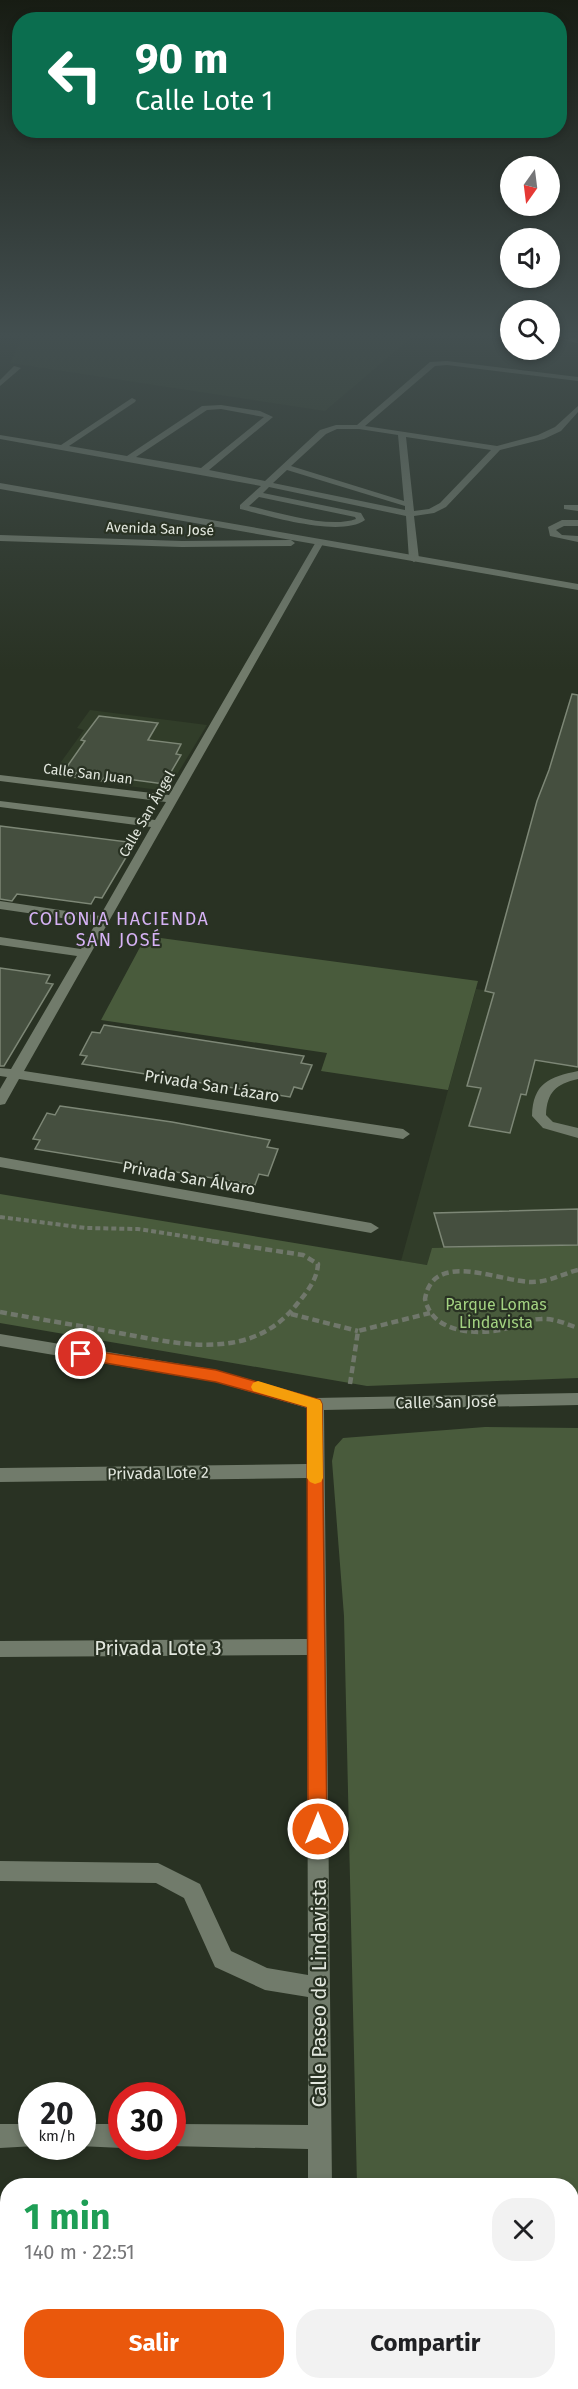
<!DOCTYPE html>
<html lang="es">
<meta charset="utf-8">
<style>
:root{--surface:#fff;--page:#f2f2f2;--text:#202124;--muted:#757577;--accent:#ea580c}
body{margin:0;font-family:"Fira Sans",sans-serif;background:var(--page);color:var(--text);height:100vh;display:flex;flex-direction:column;font-size:22px;white-space:nowrap}
*{box-sizing:border-box;margin:0}
p{font-size:20px;color:var(--muted)}
.icon{flex:none;width:33px;height:33px;fill:none;stroke:currentColor;stroke-width:2;stroke-linecap:round;stroke-linejoin:round}
.map{position:relative;flex:1;overflow:hidden}
.drawer{position:absolute;left:0px;top:2178px;width:579px;height:212px;display:flex;flex-direction:column;background:var(--surface);border-radius:24px 24px 0 0;box-shadow:0 3px 9px #0003}
.drawer>*{flex:none}
.hud{position:absolute;left:12px;top:12px;width:555px;height:126px;border-radius:24px;box-shadow:0 3px 9px #0003;background:#0b6e4f;color:#fff;overflow:hidden}
.needle{width:39px;rotate:194deg}
.fabs{position:absolute;left:500px;top:156px;display:grid;gap:12px}
.fabs a{display:grid;place-items:center;width:60px;height:60px;border-radius:50%;background:var(--surface);box-shadow:0 3px 9px #0003;font-size:30px}
.speed{position:absolute;left:18px;top:2082px;display:flex;gap:12px;font-size:30px;font-weight:700;text-align:center}
.speed>*{display:grid;place-content:center;width:78px;height:78px;border-radius:50%;background:var(--surface);box-shadow:0 3px 9px #0003;line-height:1}
.speed small{font-size:15px;font-weight:400}
.speed .limit{border:9px solid #d22;background:#fff;color:#111}
.pin{position:absolute;display:grid;place-items:center;width:51px;height:51px;color:#fff;margin:-26px;border:3px solid #fff;border-radius:50%;box-shadow:0 2px 6px #0007}
.me{position:absolute;width:66px;margin:-33px;rotate:0deg;stroke-linejoin:round;filter:drop-shadow(0 0 4px #0008)}
.turn{display:flex;align-items:center;gap:21px;height:126px;padding:0 24px;font-size:27px}
.turn .icon{width:78px;height:78px;stroke-width:2.5}
.turn b{display:block;font-size:42px;line-height:51px}
.round{display:grid;place-items:center;flex:none;width:63px;height:63px;border-radius:24px;background:var(--page)}
.overview{display:flex;align-items:center;justify-content:space-between;height:102px;padding:0 24px}
h1{font-size:36px;font-weight:700;line-height:45px;color:#1e9e55}
.action{display:flex;gap:12px;margin-top:auto;padding:12px 24px}
.action a{flex:1;height:69px;border-radius:24px;background:var(--accent);color:#fff;font-size:24px;font-weight:700;line-height:69px;text-align:center}
.action a+a{background:var(--page);color:var(--text)}
.map>svg:first-child{display:block}
.built{fill:#313d29}
.green{fill:#495b3c}
.building{fill:#454f3f;stroke:#7d8776;stroke-width:1.5}
.lines{fill:none;stroke-linecap:round;stroke-linejoin:round}
.path-far1{stroke:#70776b;stroke-width:4;stroke-dasharray:5 3;stroke-linecap:butt}
.path{stroke:#70776b;stroke-width:4.5;stroke-dasharray:7 4;stroke-linecap:butt}
.service{fill:#717b6b;fill-rule:evenodd}
.minor{fill:#717b6b;fill-rule:evenodd}
.secondary{fill:#717b6b;fill-rule:evenodd}
.rail-casing{stroke:#7c8477;stroke-width:4}
.rail{stroke:#293223;stroke-width:2;stroke-dasharray:8;stroke-linecap:butt}
.route{fill:#ea580c;stroke:#983908;stroke-width:1.5}
.slow{fill:#f59e0b}
.labels{text-anchor:middle;dominant-baseline:central;stroke-width:4.5;stroke-linejoin:round;paint-order:stroke}
.far-street-label{font-size:14px;fill:#e2e7de;stroke:#293223}
.street-label{font-size:16px;fill:#e2e7de;stroke:#293223}
.park-label{font-size:16px;fill:#a3d281;stroke:#293223}
.neighbourhood-label{font-size:18px;letter-spacing:1.5px;fill:#d6b2f5;stroke:#293223}
.near-street-label{font-size:20px;fill:#e2e7de;stroke:#293223}
</style>
<div class="map">
<svg width="578" height="2389" viewBox="0 0 578 2389">
<rect width="100%" height="100%" fill="#293223"/>
<!-- built -->
<g class="built">
<path d="M22,337h390l-87,74 -315,-48z"/>
<path d="M90,710l117,15 -40,66 -116,-15 33,-46 -7,-2z"/>
<path d="M476,989l102,14v242l-151,20 -26,-4z"/>
</g>
<!-- green -->
<g class="green">
<path d="M146,936l332,45 -30,109 -127,-19 6,-18 -226,-33z"/>
<path d="M0,1194l427,71 5,-17 146,-3v133l-211,8 -367,-63z"/>
<path d="M485,1427l93,1v961h-212v-7h206v-196l-215,-1 -13,-569 -12,-155 3,-14 8,-9z"/>
</g>
<!-- building -->
<g class="building">
<path d="M572,694l6,1v372l-43,-7 -9,35 -5,-1 -11,39 -41,-7 12,-38 -14,-2 27,-93 -9,-2 52,-190 12,-31z"/>
<path d="M99,716l59,7 -10,17 33,4 -5,10 5,1 -17,29 -59,-8 -3,5 -29,-4 3,-4 -12,-2 21,-30 -4,-1z"/>
<path d="M0,826l128,16 -4,6 7,1 -29,49 -7,-1 -4,7 -74,-10 -5,7 -12,-2z"/>
<path d="M0,968l50,7 -4,8 7,1 -49,82h-4z"/>
<path d="M104,1025l200,31 -3,7 11,2 -10,24 -8,-2 -4,10 -208,-33 5,-8 -7,-1 12,-23 8,1z"/>
<path d="M60,1106l112,16 98,18 -3,7 11,2 -10,27 -9,-2 -4,11 -220,-36 5,-9 -7,-1 14,-26 8,2z"/>
<path d="M578,1209v36l-134,2 -10,-34z"/>
</g>
<g class="lines">
<!-- path-far1 -->
<path class="path-far1" d="M0,1217l86,11 52,1 83,13"/>
<!-- path -->
<g class="path">
<path d="M578,1270c-16,4 -29,12 -46,12 -32,0 -99,-33 -107,17 7,33 48,36 75,31 14,-3 27,-11 41,-11 13,-1 25,5 37,9"/>
<path d="M0,1312c38,7 76,13 113,20 64,11 137,32 184,-28 10,-12 20,-24 21,-40l-15,-9 -91,-14"/>
<path d="M291,1314l67,17"/>
<path d="M350,1384l8,-53 72,-18"/>
</g>
<!-- service -->
<g class="service">
<path d="M447,361l131,16v4l-131,-16 -12,1 -70,60 132,20 41,-11 17,-8 23,-21v6l-17,19 -17,8 -44,11 -54,57 -12,6 -20,3 5,43 -5,3 -5,-3 -3,-43 -137,-29 -6,6 98,20 4,7c-25,18 -96,-4 -125,-11v-4l21,-19 -261,-47v-4l61,10 71,-47 4,2 -1,2 -66,44 58,10 75,-50 19,-1 39,6 13,6 -64,53 56,11 55,-51 16,-5h21l73,-63zM221,409l43,8 -63,51 -65,-11 71,-47zM337,429h22l39,6 6,66 -113,-35 35,-32zM406,437l85,13 -51,53 -11,6 -15,2zM287,470l118,36v4l-132,-27zM259,497l96,20 1,2c-28,10 -78,-7 -107,-13z"/>
<path d="M14,366l7,2 -21,18v-6z"/>
<path d="M564,505h14v6l-14,-2z"/>
<path d="M562,520h16v6h-14l-8,4 6,5 16,1v6l-28,-6 -2,-9z"/>
<path d="M578,1071v8c-22,5 -31,13 -32,36l7,7 25,6v10l-35,-10 -11,-12c1,-33 17,-39 46,-45z"/>
</g>
<!-- minor -->
<g class="minor">
<path d="M317,540l7,2 -300,529 379,58 7,5 -7,5 -384,-60 -14,25 -5,1v-16l7,-12 -7,-1v-8l11,1 66,-113 -77,-11v-8l81,12 15,-26 -96,-14v-8l100,15 51,-89 -151,-20v-6l155,19 11,-18 -166,-21v-6l169,20z"/>
<path d="M0,1157l371,66 8,5 -8,5 -371,-66z"/>
<path d="M0,1334l216,36 99,28 263,-5v12l-254,5 8,776h-24v-37l-139,-3h3v-22l136,1v-128l-43,-7 -50,-23 -31,-69 -28,-15 -156,-2v-20l158,2 42,21 31,67 36,17 41,7 -1,-320 -307,2v-16l307,-2v-161l-307,4v-14l307,-4v-56l-91,-26 -216,-36z"/>
<path d="M0,2124h32v22h3l-35,2z"/>
<path d="M82,2124h40v22h3l-3,2 -43,-2h3z"/>
<rect x="309" y="2382" width="26" height="7"/>
</g>
<!-- secondary -->
<g class="secondary">
<path d="M0,483l578,101v6l-578,-101z"/>
<path d="M0,535l182,6 109,-1 4,3 -4,3 -109,1 -182,-6z"/>
</g>
<!-- rail casing -->
<g class="rail-casing">
<path id="rail" d="M561,337l17,4"/>
</g>
<!-- rail -->
<use href="#rail" class="rail"/>
</g>
<!-- sky -->
<linearGradient id="sky" x2="0" y2="1"><stop stop-color="#171c13"/><stop offset="0.5" stop-color="#434f50"/><stop offset="1" stop-color="#434f50" stop-opacity="0"/></linearGradient>
<rect width="578" height="671" fill="url(#sky)"/>
<!-- route -->
<path class="route" d="M81,1349l135,21 104,30 2,4 5,425 -3,6 -6,3 -7,-3 -3,-6 -1,-422 -91,-25 -140,-24 -2,-4 2,-4z"/>
<!-- slow -->
<path class="slow" d="M258,1381l62,19 2,4 1,74 -2,4 -6,2 -5,-2 -3,-4v-71l-54,-16 -2,-4 2,-4z"/>
<g class="labels">
<!-- far-street labels -->
<g class="far-street-label">
<text transform="translate(160 529) rotate(2)">Avenida San José</text>
<text transform="translate(88 774) rotate(7)">Calle San Juan</text>
<text transform="translate(147 814) rotate(-60)">Calle San Ángel</text>
</g>
<!-- street labels -->
<g class="street-label">
<text transform="translate(212 1086) rotate(9)">Privada San Lázaro</text>
<text transform="translate(189 1178) rotate(10)">Privada San Álvaro</text>
<text transform="translate(446 1402) rotate(-1)">Calle San José</text>
<text transform="translate(158 1473) rotate(-1)">Privada Lote 2</text>
</g>
<!-- park labels -->
<g class="park-label">
<text x="496" y="1304">Parque Lomas<tspan x="496" dy="18">Lindavista</tspan></text>
</g>
<!-- neighbourhood labels -->
<g class="neighbourhood-label">
<text x="119" y="919">COLONIA HACIENDA<tspan x="119" dy="21">SAN JOSÉ</tspan></text>
</g>
<!-- near-street labels -->
<g class="near-street-label">
<text x="158" y="1648">Privada Lote 3</text>
<text transform="translate(319 1993) rotate(-90)">Calle Paseo de Lindavista</text>
</g>
</g>
</svg>
<div class="fabs">
<a><svg class="needle" viewBox="-14 -14 28 28"><path d="M0-13l5 13h-10z" fill="#e53935"/><path d="M0 13l5-13h-10z" fill="#757577"/></svg></a>
<a><svg class="icon" aria-label="sound" viewBox="0 0 24 24"><path d="M4 9h4l5-4v14l-5-4H4zM17 9q2 3 0 6"/></svg></a>
<a><svg class="icon" aria-label="search" viewBox="0 0 24 24"><circle cx="10" cy="10" r="6"/><path d="M15 15l6 6"/></svg></a>
</div>
<div class="speed"><div>20<small>km/h</small></div><div class="limit">30</div></div>
<div class="pin" style="left:81px;top:1354px;background:#d93025"><svg class="icon" aria-label="arrive" viewBox="0 0 24 24"><path d="M6 21V4h12l-3 4 3 4H6"/></svg></div>
<svg class="me" style="left:318px;top:1829px" viewBox="-20 -20 40 40"><circle r="17" fill="#ea580c" stroke="#fff" stroke-width="3"/><path d="M0-11L8 9 0 5-8 9z" fill="#fff"/></svg>
<div class="hud">
<div class="turn"><svg class="icon" aria-label="left" viewBox="0 0 24 24"><path d="M17 20v-9H6M10 6l-5 5 5 5"/></svg><div><b>90 m</b>Calle Lote 1</div></div>
</div>
<section class="drawer">
<div class="overview"><div><h1>1 min</h1><p>140 m · 22:51</p></div><a class="round"><svg class="icon" aria-label="close" viewBox="0 0 24 24"><path d="M6 6l12 12M18 6L6 18"/></svg></a></div>
<div class="action"><a>Salir</a><a>Compartir</a></div>
</section>
</div>
